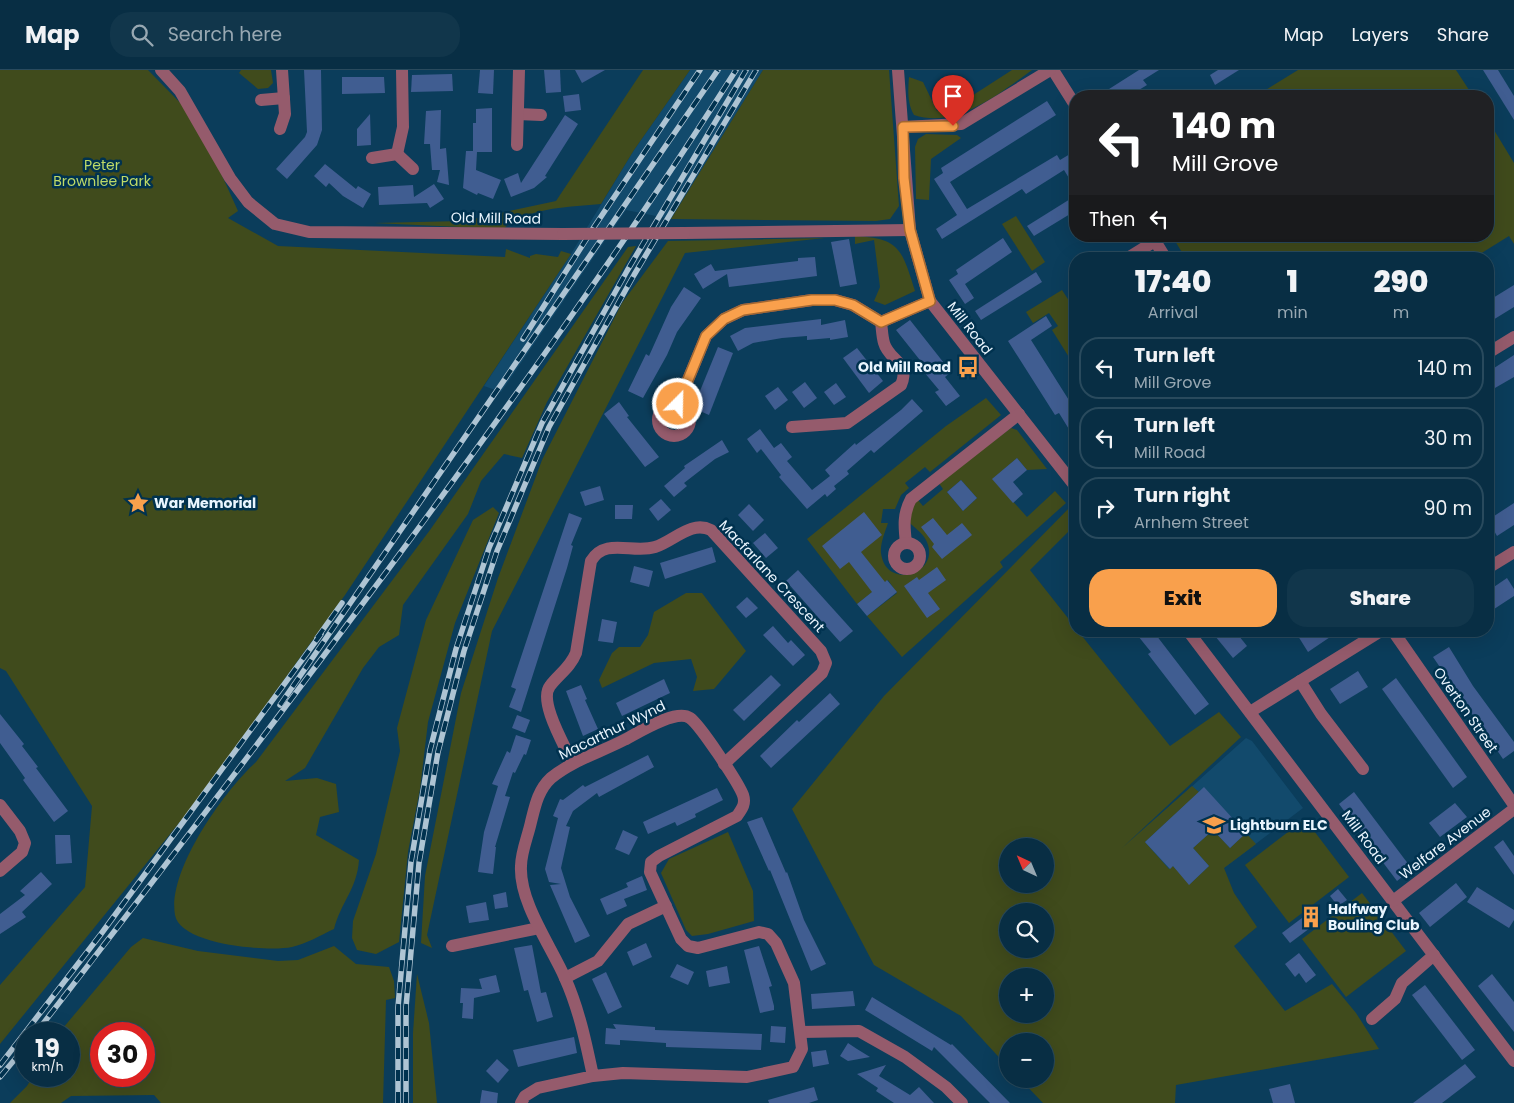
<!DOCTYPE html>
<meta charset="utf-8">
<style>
:root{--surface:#082e44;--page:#11364b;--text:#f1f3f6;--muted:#98a8b2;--line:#294a5d;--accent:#f9a04c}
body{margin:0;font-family:Poppins,sans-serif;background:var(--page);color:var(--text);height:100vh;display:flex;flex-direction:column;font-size:19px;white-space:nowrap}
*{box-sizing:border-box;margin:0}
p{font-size:16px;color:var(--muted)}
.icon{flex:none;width:28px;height:28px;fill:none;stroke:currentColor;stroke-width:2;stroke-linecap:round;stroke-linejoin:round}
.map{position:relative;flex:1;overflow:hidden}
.sheet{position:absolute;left:1069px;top:182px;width:425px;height:385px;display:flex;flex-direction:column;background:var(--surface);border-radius:20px;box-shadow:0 5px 20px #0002,0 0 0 1px var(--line)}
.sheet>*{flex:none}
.top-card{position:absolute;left:1069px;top:20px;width:425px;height:152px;border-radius:20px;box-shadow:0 5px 20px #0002,0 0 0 1px var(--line);background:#202124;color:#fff;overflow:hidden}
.needle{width:32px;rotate:316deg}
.buttons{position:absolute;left:999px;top:768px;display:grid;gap:10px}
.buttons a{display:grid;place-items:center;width:55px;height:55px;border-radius:50%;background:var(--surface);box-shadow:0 5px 20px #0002,0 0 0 1px var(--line);font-size:25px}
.speed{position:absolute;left:15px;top:952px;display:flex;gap:10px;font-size:25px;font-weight:700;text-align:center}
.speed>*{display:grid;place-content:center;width:65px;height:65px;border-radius:50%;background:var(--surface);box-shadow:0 5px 20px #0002,0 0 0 1px var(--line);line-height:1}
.speed small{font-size:12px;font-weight:400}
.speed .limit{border:8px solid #d22;background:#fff;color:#111}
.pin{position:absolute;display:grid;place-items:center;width:42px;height:42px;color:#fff;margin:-51px -21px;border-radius:50% 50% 50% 0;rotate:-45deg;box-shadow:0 0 5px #0007}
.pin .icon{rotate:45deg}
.me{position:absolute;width:55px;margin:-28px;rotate:23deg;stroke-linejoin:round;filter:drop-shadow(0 0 4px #0008)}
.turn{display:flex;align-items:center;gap:18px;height:105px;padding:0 20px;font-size:22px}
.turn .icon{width:65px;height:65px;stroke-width:2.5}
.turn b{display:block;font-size:35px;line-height:42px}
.then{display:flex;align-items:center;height:48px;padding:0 20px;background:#0003;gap:10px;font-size:19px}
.eta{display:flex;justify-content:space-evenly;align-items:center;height:85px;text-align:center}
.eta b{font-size:30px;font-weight:800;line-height:35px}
.action{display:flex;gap:10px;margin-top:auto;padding:10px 20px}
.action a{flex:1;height:58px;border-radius:20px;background:var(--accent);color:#111;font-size:20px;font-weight:800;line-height:58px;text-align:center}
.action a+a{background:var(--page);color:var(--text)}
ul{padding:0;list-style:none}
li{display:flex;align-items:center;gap:15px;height:62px;margin:0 10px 8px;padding:0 10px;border:2px solid var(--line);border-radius:20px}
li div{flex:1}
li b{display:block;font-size:19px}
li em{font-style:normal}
header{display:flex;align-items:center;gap:30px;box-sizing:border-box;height:70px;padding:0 25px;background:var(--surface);border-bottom:1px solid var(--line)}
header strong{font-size:24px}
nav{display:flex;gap:28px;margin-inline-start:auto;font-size:18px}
.search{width:350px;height:45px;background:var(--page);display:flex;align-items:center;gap:12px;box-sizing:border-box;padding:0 18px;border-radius:20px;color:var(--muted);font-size:19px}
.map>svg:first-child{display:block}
.built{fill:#124a6c}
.green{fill:#404b1c;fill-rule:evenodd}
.building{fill:#405d91}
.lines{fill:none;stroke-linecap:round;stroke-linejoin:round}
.minor{stroke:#955b6c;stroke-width:12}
.rail-casing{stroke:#aec4d3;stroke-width:5.5}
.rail{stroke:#00324f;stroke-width:4;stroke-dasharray:11;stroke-linecap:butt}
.minor-bridge{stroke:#955b6c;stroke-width:12}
.route-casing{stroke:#a26831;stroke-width:12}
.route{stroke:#f9a04c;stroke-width:9}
.labels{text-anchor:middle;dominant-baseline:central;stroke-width:5;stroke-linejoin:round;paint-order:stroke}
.park-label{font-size:14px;fill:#beda67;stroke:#00324f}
.street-label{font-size:14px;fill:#e9f5fe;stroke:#00324f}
.poi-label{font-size:14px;font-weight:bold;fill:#e9f5fe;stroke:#00324f;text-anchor:start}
</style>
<header>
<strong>Map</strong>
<div class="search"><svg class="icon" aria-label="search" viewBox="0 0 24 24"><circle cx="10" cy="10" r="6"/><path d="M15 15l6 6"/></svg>Search here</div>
<nav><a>Map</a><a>Layers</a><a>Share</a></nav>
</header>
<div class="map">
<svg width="1514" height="1033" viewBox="0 0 1514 1033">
<rect width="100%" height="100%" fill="#0b3d5b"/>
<!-- built -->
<g class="built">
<path d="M690,0h73l-92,149 -45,-9 -125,182 -17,-6 87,-132 63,-104z"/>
<path d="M1246,668l6,3 51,67 -116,88 -32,37 -24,-27 -36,-33z"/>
</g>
<!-- green -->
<g class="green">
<path d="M0,0h148l49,50 41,91 -10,7 50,28 227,11 1,-8 24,9v-2l6,-2 22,3 3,-6 10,3 -226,341 -149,207 -196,242v-59l85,-98 7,-81 -86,-135 -6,-3z"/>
<path d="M241,0h30l2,13 -5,5 -10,1 -19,-16z"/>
<path d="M643,0h47l-56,80 -33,54c-32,3 -73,3 -98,25l-129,-6 89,-2 93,-20z"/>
<path d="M763,0h126l10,136 -9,13 -14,2 -205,-2z"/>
<path d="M1012,0h20c-33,24 -76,59 -118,45 -7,-12 -6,-25 -5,-38l14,5 14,29 16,-3z"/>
<path d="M1298,0h158l17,26h-217z"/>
<path d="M1488,50l26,43v81l-5,-8 -37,23h-286l-14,-23h316z"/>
<path d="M926,64l31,1 4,3 -30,21 -2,41 -13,-1 -1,-52 3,-8z"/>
<path d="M1016,146l29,46 -13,9 -30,-47z"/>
<path d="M855,166c45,2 47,14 60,55l-30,14 -11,-4 6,-14 -6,-47 -19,4z"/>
<path d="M825,168l-140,15 -193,378 -65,304 5,13 -11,-5 4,-67 36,-183 37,-115 44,-118 80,-157 46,-62z"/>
<path d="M636,176l-89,156 -25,56 -18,-4 -23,27 -13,33 -65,91 -4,30 -20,12 -16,21 -58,100 -20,13 32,-3 19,6 3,28 -19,5 -4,18 43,25c-2,29 -18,42 -25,69 -13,6 -28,15 -42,18 -24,5 -112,-2 -117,-32 -8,-44 49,-124 81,-153l174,-232 198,-283z"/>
<path d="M1062,220l13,20v50l-3,2 -20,-32 6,-4 -9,-13 -16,10 -7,-11z"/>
<path d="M986,328l15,17 -71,57 -5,-5 -20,16 4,5 -8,7 -6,14h-12l-2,14h7c-3,9 -8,21 -7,30 5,39 62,20 45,-13 -4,-8 -13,-13 -19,-20l10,-21 6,7 20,-17 -5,-7 73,-54 6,2 30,39 -20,1 -10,-12 -24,21 34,38 28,-26 11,12 -66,59 3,5 -101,90 -35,-41 30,-23 -9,-13 -31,24 -50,-65 139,-113zM961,410l16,18 -14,13 -16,-19z"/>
<path d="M1074,433l1,22 -45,45 45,57v4h3l92,115 49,-34 22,25 -119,111 70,-62 7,6 -54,50 24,27 4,-3 17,18 19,-18 -16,-18 20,-18 17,18 16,-15 10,11 -32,24 10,25 23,34 -23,19 51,65 47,-27 24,29 23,36 -203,36 -1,18h-132l-23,-24h25v-38h-37l-1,25 -46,-50 -87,-51 -82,-156 92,-113zM1008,776h37v38h-37zM1008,841h37v38h-37zM1008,906h37v38h-37z"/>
<path d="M493,437l6,6 -44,110 -27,99 -8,67 -12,63 -9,90 -23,12 -19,-4 -5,-12 1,-17 23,-67 24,-103 -3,-23 29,-108 47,-100z"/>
<path d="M686,523h16l44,58 -32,38 -21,2 4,-14 -6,-18 -37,4 -52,25 -3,-8 13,-27 7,-6h21l8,-12 6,-23z"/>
<path d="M1305,749l44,58 -60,46 -44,-58z"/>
<path d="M728,762l25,59 1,30 -46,13 -16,2 -6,-6 -25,-57 8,-14z"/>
<path d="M1362,823l44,58 -60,46 -44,-58z"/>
<path d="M143,868l55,13 80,10 20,-1 36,-14 22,18 33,3 5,14 1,17 -9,2 -3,103h-222l-7,-8 -83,1 -10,7h-51l17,-17 6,-10h36v-42h-11l73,-87zM101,964h43v42h-43z"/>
<path d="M417,904l12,49 8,80h-24v-70z"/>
</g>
<!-- building -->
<g class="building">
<path d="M304,0h17l1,60 -5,15 -30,34 -11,-10 29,-32 2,-5z"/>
<path d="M480,0h14l-1,24 -15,-1z"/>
<path d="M544,0h16l1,22 -15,1z"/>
<path d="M575,0h30l-23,13z"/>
<path d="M1139,0h20l-16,10 4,5 -18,11h-31z"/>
<path d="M1218,0h21l-24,15 -5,-10z"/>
<path d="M1483,0h15l16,26v24z"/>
<path d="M452,4l1,17 -42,1 1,-17z"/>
<path d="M342,7h42l1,16 -43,1z"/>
<path d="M579,24l2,16 -16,2 -2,-16z"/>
<path d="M1047,31l9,14 -106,67 17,27 90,-54 3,5 10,-6 5,7v27l-11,-18 -38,24 -4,-5 -80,50 -6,-10 21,-14 -23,-36 9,-6 -2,-5z"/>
<path d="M492,38v44h-15l-1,18 25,10 -8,19 -15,-6 -1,2 -14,-7 3,-37h7v-28h3v-14z"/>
<path d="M441,40l-1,39 6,-1 3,37 -12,-3 3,-12h-8l-2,-26h-6l2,-33z"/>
<path d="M370,44l1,31 -14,1v-17z"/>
<path d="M565,45l13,9 -33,52 2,1 -13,11 -23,9 -7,-18 14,-6 3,10z"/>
<path d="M325,94l31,25 2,-3 13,8 -8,14 -20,-12 -14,-13 -3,4 -12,-11z"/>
<path d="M434,114l10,15 -14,9 -3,-5 -48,2 -1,-18 35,-2 1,12z"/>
<path d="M1075,126v15l-41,25 -7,-10z"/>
<path d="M1003,168l9,14 -47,32 9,14 -9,6 -16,-24 9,-6 -2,-4z"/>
<path d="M849,169l8,45 -17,3 -9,-45z"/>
<path d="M815,187l2,19 -88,11 -2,-13 -24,15 -9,-15 17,-10 4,7 83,-10v-3z"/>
<path d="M1036,202l6,10 -61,38 -6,-9z"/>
<path d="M1514,215v22l-26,16v-22z"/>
<path d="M684,217l17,11 -24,34 -10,23 -24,43 -15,-7 18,-37 3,2 22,-49z"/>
<path d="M1046,246l6,10 -21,14 41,65 -4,2 7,11v21l-16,-26 -4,2 -47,-74z"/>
<path d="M821,249v6l24,-5 3,17 -18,3v-2l-23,2v-4l-25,2 -29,5 -15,8 -8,-15 15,-8z"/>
<path d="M910,250l41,52 -6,5 15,19 -14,10 -11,-14 4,-2 -15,-18 3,-3 -31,-39z"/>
<path d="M718,277l15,6 -24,62 -16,-7z"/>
<path d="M857,278l26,33 -14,12 -26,-35z"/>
<path d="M1514,285v22l-26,15v-20z"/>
<path d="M805,312l12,16 -13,10 -12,-16z"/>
<path d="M836,313l10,14 -12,8 -10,-13z"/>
<path d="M778,317l10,13 -13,10 -10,-14z"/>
<path d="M912,329l11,12 -49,42 -3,-3 -24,21 2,3 -15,12 2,3 -9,8 -2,-3 -18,15 -28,-32 2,-2 -20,-26 -4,4 -10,-14 13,-10 14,19 7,-5 11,14 -5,4 25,29 18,-14 -5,-6 30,-27 1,2 45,-35z"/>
<path d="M619,332l10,14 -2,1 32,40 -14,10 -41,-53z"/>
<path d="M722,370l7,12 -14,7 -31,24 3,3 -13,11 -10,-11 21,-18 -1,-2z"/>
<path d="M1017,388l10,12 -14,12 10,12 -10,9 -21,-24z"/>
<path d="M961,410l16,18 -14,13 -16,-19z"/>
<path d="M600,416l4,14 -19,6 -5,-14z"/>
<path d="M661,429l10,11 -13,11 -9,-12z"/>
<path d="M1514,433v22l-17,11 -9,-16z"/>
<path d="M749,434l15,16 -11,11 -15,-16z"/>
<path d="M615,435h18l-1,14h-17z"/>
<path d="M864,442l18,23 -21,17 24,30 2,-2 10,12 -30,24 -10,-12 15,-12 -23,-30 -9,7 -18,-23z"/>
<path d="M569,443l13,5 -11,27 2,1 -6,22 -46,144 -12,-5 7,-18 -5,-2z"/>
<path d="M933,448l14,17 15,-12 10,12 -30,24 -10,-12 2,-3 -13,-17z"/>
<path d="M765,463l13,15 -12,10 -13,-15z"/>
<path d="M712,477l4,15 -51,17 -5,-16z"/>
<path d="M634,496l19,5 -4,16 -19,-5z"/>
<path d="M937,497l9,13 -18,13 12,16 -13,9 -23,-32 13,-9 2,3z"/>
<path d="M798,500l55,61 -13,11 -54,-61z"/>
<path d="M1507,508l7,11v7l-26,17v-22z"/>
<path d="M747,527l11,11 -12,10 -10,-11z"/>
<path d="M602,549l15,3 -4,21 -15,-2z"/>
<path d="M773,556l15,17 3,-3 14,15 -12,11 -30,-31z"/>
<path d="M1134,561h19l56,73 -14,11 -47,-61 3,-2z"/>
<path d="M1211,561h24l12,15 -14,12z"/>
<path d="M1305,561h34l-31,21 -10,-16z"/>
<path d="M1449,577l24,39 41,56v9l-11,8 -70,-102z"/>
<path d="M1358,601l10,16 -28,17 -10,-15z"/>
<path d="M771,605l10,10 -37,36 -11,-11z"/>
<path d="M1396,608l71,99 -14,11 -71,-99z"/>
<path d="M664,609l6,14 -48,23 -6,-13z"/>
<path d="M581,615l6,14 -2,1 13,29 -15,7 -17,-45z"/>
<path d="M830,623l10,11 -69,64 -11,-12 37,-36 2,2z"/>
<path d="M0,644l24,30 -2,2 16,21 -2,1 32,43 -14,11 -31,-42 2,-2 -25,-35z"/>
<path d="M517,645l13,5 -5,13 -13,-5z"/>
<path d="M516,665l15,5 -5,15 -2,-1 -9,19 -2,-1 -8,24 5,1 -15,50h1l-3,27 -15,-2 6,-40 14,-46 -6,-2 15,-33 3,2z"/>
<path d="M648,685l6,12 -55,30 -2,-4 -24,18 -7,15 4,1 -9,41 9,29 20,39 -15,7 -25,-58 11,-1 -12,-2 -4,-13 13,-51 -5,-2 7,-17 3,1 20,-15 2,2z"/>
<path d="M1204,717l42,46 -16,15 -17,-18 -20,18 16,18 -20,19 -16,-19 -3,3 -25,-27z"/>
<path d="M717,718l6,12 -28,14 1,3 -19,9 -2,-4 -27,12 -5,-12z"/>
<path d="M1354,722l58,77 -15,12 -58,-77z"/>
<path d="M1455,733l12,14 -27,20 -11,-14z"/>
<path d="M762,747l24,56 1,-1 17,48 22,44 -15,7 -41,-101 -1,1 -22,-49z"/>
<path d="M623,760l15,7 -9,18 -14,-6z"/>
<path d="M55,765h15l2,28 -16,1z"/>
<path d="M1503,770l11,16v19l-20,-28z"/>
<path d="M41,802l11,12 -30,28 4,5 -26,17v-20l25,-19 -5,-4z"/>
<path d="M642,806l5,14 -23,9 3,7 -20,9 -7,-16 28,-12 -2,-4z"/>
<path d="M1456,813l11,14 -37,30 -11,-14z"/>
<path d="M1477,817l37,23v10l-5,8 -42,-26z"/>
<path d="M1338,819l9,11 -9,6 -8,-10z"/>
<path d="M506,822l2,15 -13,2 -2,-14z"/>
<path d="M486,832l3,18 -20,3 -3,-17z"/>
<path d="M1310,842l8,10 -28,21 -8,-10z"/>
<path d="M646,873l6,14 -19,9 -6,-14z"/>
<path d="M532,875l9,48 5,-1 7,25 -16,5 -9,-32 -4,1 -10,-43z"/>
<path d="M759,876l13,40 -3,1 5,19v4l-14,3 -16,-63z"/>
<path d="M1299,883l17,22 -10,8 -7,-10 -4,4 -10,-13z"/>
<path d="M677,894l17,8 -6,13 -18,-8z"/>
<path d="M727,896l3,17 -21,4 -3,-16z"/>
<path d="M606,902l16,35 -14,7 -16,-35z"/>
<path d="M1492,904l22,28v30l-36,-46z"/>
<path d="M496,905l4,17 -26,6 -1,21 -11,-1 1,-15h-3l1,-15 21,1 -3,-10z"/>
<path d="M1425,915l50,65 -13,10 -50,-65z"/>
<path d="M853,921l2,15 -43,3 -1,-15z"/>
<path d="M872,927l79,48 1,-1 58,59h-20l-56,-56 -2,4 -67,-41z"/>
<path d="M613,954l42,3v3l107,4 -1,16 -95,-3v-4l-46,-3v5l-15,-1 1,-16 10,1z"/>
<path d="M771,956l15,1 -1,16 -15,-1z"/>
<path d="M574,967l3,16 -59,14 -5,-17z"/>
<path d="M848,973l9,6 13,8 -22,4 -8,-5z"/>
<path d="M826,980l3,14 -16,3 -2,-15z"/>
<path d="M497,989l12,11 -11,13 -12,-12z"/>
<path d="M1465,994l11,13 -34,26h-29z"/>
<path d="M886,995l-7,11 31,19 9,-8 15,16h-40l-18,-12 2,-3 -21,-14z"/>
<path d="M1290,1014l5,19h-22l-4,-14z"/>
<path d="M814,1017l4,13 -9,3h-40l-1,-3z"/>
<path d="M482,1020l16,3 -1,10h-17z"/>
</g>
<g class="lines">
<!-- minor -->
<g class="minor">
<path d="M161,0l19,21 50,87 18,24 27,22 34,8 254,2"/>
<path d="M898,0l12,160 20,71 145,185"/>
<path d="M1053,0l22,35"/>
<path d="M261,30l23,-2"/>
<path d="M518,44l23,1"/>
<path d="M903,57l58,-3 89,-54"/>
<path d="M280,59l5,-15 -3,-44"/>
<path d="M517,75l2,-75"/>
<path d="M397,84l6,-27 -1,-57"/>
<path d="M372,88l25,-4 16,15"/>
<path d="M684,163l226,-3"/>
<path d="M1126,189l29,-18 11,18"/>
<path d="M1488,283l26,-16"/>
<circle cx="674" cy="350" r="16"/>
<path d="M678,334l28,-68 18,-17 19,-9 69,-10h23l18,5 28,17 49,-21"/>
<path d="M792,357l55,-4 54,-38c10,-23 -12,-24 -17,-42 -2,-7 -2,-14 -3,-21"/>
<path d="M906,473c-2,-17 -3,-29 5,-44l108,-85"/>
<circle cx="907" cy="486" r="13"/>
<path d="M1488,498l26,-16"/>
<path d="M1188,561l326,430"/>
<path d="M1393,561l121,174"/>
<path d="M1300,611l21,33 42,55"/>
<path d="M1250,642l131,-81"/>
<path d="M572,692c-7,-16 -34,-61 -22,-76 9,-12 20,-18 26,-33l15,-92c14,-24 42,-7 64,-14 19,-6 36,-27 56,-17l110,121 5,12 -4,10 -98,91"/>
<path d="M0,735l20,26 5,12 -3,9 -22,19"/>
<path d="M1393,831l121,-92"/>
<path d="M452,876l87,-18"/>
<path d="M565,908l33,-17 30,-37 38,-18"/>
<path d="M1372,949l23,-20 7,-16 32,-28"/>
<path d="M801,962l58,-1 46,26 41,30 16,16"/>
<path d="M521,1033l4,-7 13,-8 55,-12 30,-3 124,4 46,-10 9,-18 -8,-66 -18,-40 -8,-9 -9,-2 -61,16 -10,-2 -7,-7 -31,-67 1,-10 8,-6 78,-40c5,-7 9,-12 6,-21 -5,-13 -43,-70 -53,-77 -14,-10 -52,15 -66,22 -25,13 -51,20 -73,38 -13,12 -16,28 -20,44 -3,14 -10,30 -10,44 -2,36 30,80 44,112 14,31 21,65 28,98"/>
</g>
<!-- rail casing -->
<g class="rail-casing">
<g id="rail">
<path d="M523,269l71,-112 106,-157"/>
<path d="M317,568l25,-35"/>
<path d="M280,635l438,-635"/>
<path d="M35,964c119,-153 236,-307 352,-463 121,-164 240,-329 349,-501"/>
<path d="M0,995l101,-131 220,-300"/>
<path d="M0,1007l26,-31"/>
<path d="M398,1033v-96l13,-145 19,-112 26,-101 33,-101 53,-125 85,-152 119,-201"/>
<path d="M406,1033v-96l13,-144 19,-111 26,-101 33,-100 52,-124 85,-152 122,-205"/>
</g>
</g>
<!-- rail -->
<use href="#rail" class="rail"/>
<!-- minor-bridge -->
<path class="minor-bridge" d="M563,164l121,-1"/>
</g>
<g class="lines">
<!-- route casing -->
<g class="route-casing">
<path id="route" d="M678,334l28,-68 18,-17 19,-9 69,-10h23l18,5 28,17 49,-21 -20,-71 -6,-52 -1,-51 50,-1"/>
</g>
<!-- route -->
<use href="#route" class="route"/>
</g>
<!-- icons -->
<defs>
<g id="bus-bare" transform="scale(1.725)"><path d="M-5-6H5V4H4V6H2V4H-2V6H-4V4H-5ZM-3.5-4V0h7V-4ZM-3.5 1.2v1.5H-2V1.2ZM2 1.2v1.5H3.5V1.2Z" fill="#f9a04c" stroke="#00324f" stroke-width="2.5" paint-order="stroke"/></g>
<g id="sight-bare" transform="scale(1.725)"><path d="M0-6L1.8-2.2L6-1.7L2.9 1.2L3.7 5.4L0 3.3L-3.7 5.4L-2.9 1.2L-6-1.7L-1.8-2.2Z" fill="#f9a04c" stroke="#00324f" stroke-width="2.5" paint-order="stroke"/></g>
<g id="school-bare" transform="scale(1.725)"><path d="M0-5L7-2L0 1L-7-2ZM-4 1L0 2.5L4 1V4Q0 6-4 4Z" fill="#f9a04c" stroke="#00324f" stroke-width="2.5" paint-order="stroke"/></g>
<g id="building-bare" transform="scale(1.725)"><path d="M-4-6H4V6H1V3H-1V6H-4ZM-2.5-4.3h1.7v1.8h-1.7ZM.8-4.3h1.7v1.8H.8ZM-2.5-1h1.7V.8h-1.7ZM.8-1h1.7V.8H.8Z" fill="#f9a04c" stroke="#00324f" stroke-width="2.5" paint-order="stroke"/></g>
</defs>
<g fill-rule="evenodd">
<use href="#bus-bare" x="968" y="297"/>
<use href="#sight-bare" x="138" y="433"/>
<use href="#school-bare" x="1214" y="755"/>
<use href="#building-bare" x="1311" y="847"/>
</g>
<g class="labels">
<!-- park labels -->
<g class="park-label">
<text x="102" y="95">Peter<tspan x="102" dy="16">Brownlee Park</tspan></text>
</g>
<!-- street labels -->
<g class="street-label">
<text transform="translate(496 148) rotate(1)">Old Mill Road</text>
<text transform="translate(970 258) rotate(52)">Mill Road</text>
<text transform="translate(772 506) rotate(47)">Macfarlane Crescent</text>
<text transform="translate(1466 640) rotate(55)">Overton Street</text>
<text transform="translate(612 660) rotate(-26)">Macarthur Wynd</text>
<text transform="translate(1364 767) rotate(53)">Mill Road</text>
<text transform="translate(1445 773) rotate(-37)">Welfare Avenue</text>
</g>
<!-- poi labels -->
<g class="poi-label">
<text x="951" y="297" text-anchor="end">Old Mill Road</text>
<text x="154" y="433">War Memorial</text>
<text x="1230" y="755">Lightburn ELC</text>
<text x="1328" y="839">Halfway<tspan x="1328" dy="16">Bouling Club</tspan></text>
</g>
</g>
</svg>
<div class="buttons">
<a><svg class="needle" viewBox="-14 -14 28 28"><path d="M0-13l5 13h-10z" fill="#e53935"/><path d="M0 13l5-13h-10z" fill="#98a8b2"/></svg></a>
<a><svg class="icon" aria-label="search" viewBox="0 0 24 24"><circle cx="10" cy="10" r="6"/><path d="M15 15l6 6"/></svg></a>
<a>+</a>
<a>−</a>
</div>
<div class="speed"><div>19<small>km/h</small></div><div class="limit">30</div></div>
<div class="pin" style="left:953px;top:56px;background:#d93025"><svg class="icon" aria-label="arrive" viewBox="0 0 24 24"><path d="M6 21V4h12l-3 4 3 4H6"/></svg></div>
<svg class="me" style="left:678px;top:334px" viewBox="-20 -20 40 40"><circle r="17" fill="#f9a04c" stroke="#fff" stroke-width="3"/><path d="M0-11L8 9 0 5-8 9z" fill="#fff"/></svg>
<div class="top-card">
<div class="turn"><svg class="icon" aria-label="left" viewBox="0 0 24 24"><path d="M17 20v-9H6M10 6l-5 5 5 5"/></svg><div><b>140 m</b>Mill Grove</div></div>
<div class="then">Then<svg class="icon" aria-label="left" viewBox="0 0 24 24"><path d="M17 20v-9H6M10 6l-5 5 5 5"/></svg></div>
</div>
<section class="sheet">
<div class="eta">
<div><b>17:40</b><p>Arrival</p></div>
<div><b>1</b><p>min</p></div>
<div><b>290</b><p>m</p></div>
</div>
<ul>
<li><svg class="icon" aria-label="left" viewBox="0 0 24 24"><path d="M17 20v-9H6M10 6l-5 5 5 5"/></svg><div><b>Turn left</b><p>Mill Grove</p></div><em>140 m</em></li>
<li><svg class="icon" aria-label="left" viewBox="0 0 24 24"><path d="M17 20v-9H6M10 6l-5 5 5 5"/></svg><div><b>Turn left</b><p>Mill Road</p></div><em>30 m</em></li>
<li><svg class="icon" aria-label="right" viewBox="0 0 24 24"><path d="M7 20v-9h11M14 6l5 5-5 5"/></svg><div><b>Turn right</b><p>Arnhem Street</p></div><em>90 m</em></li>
</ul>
<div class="action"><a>Exit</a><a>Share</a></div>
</section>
</div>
